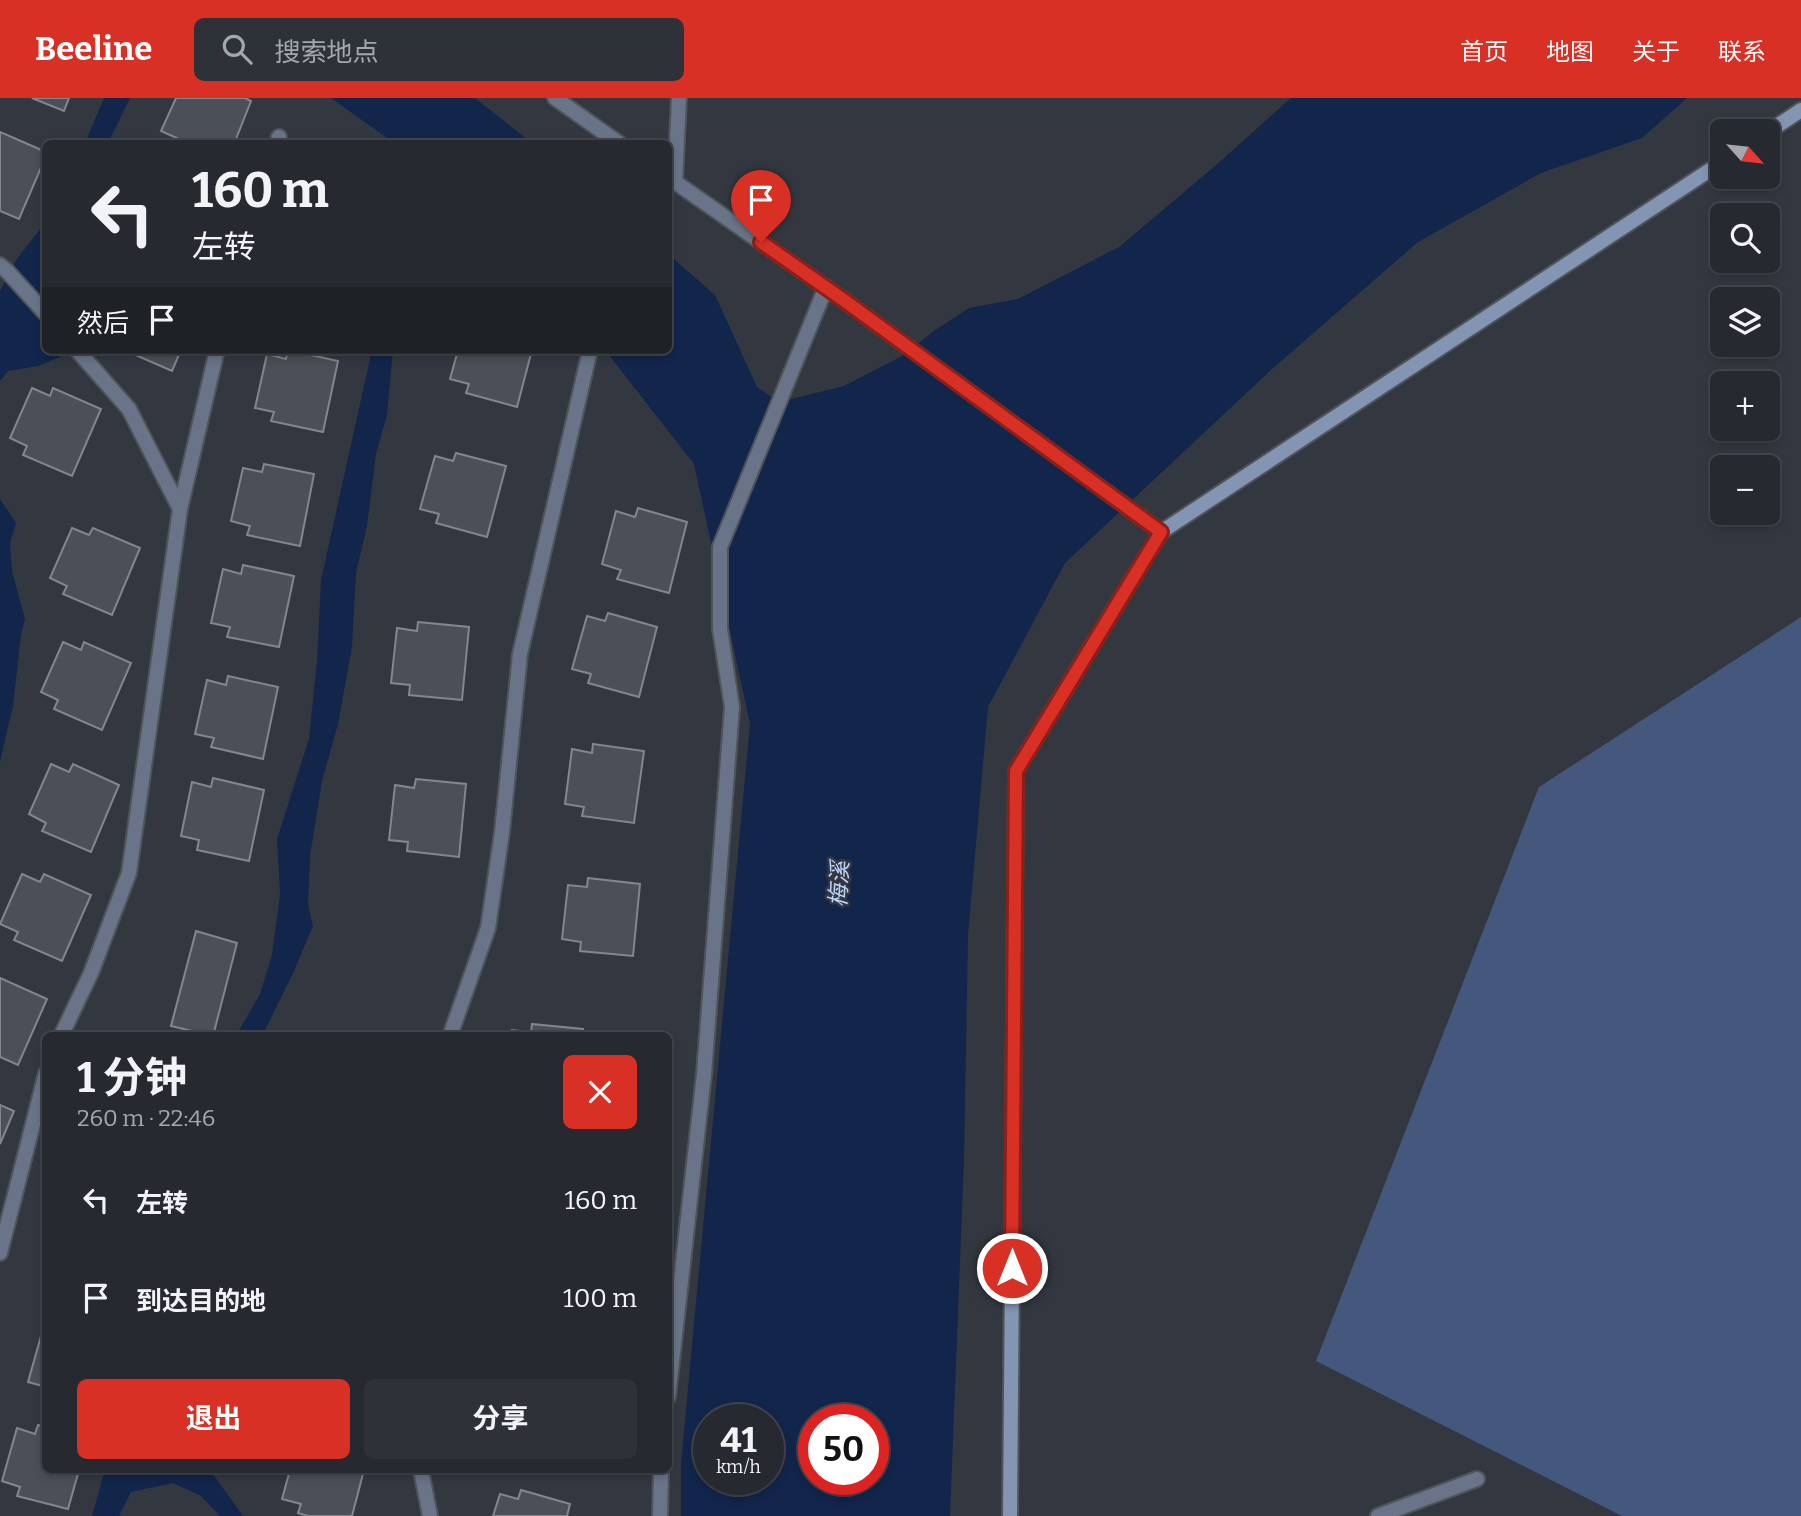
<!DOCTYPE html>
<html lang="zh">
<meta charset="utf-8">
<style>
:root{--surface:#262a30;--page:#2e3238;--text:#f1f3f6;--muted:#a4a7ab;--line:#42464c;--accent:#d93025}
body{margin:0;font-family:Bitter,"Noto Sans SC",serif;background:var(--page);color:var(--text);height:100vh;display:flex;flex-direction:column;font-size:26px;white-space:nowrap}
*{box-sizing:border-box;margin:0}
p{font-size:23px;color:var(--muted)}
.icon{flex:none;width:38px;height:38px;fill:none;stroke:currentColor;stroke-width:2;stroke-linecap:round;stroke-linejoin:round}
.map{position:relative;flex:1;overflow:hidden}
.side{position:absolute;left:42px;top:934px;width:630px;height:441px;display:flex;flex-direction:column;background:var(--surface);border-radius:10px;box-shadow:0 4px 10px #0003,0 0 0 2px var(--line)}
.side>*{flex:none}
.banner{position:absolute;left:42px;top:42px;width:630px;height:214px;border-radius:10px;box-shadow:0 4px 10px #0003,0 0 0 2px var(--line);background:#262a30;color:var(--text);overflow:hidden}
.needle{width:46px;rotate:117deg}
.buttons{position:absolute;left:1710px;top:21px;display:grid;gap:14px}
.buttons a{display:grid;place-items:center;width:70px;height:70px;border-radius:10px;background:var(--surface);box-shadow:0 4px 10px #0003,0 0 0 2px var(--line);font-size:35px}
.speed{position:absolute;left:693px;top:1306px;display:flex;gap:14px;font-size:35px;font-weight:700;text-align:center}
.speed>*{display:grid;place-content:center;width:91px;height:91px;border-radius:50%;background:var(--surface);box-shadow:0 4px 10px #0003,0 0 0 2px var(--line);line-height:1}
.speed small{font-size:18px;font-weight:400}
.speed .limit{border:10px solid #d22;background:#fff;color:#111}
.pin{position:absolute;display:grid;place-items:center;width:60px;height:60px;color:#fff;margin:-72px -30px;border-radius:50% 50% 50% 0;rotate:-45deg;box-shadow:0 0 7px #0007}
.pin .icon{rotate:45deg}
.me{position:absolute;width:77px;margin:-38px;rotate:0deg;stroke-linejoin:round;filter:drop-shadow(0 0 5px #0008)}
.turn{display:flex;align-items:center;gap:24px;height:147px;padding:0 35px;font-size:32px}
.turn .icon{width:91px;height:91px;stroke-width:2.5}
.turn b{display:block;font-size:49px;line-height:60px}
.then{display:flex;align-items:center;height:66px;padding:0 35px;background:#0003;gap:14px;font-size:26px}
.round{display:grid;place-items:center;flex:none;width:74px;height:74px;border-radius:10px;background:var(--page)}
.head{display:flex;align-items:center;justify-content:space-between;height:119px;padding:0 35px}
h1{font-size:42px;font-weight:700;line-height:52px}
.action{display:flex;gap:14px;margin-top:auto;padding:14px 35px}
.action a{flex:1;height:80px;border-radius:10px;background:var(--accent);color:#fff;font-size:28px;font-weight:700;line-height:80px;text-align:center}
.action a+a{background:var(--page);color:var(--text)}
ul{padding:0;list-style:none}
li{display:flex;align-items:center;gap:21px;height:98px;padding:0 35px}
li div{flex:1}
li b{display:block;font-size:26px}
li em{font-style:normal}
header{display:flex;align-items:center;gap:42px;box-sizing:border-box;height:98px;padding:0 35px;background:var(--accent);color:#fff}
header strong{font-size:33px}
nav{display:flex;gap:38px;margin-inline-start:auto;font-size:24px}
.search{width:490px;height:63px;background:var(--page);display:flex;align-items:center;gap:18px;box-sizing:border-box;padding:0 24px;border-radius:10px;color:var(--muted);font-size:26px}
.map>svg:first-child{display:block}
.green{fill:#44577c}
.water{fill:#12254b;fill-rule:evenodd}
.building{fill:#4b5058;stroke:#81868f;stroke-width:2}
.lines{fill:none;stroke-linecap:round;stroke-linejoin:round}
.service-casing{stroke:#4f545b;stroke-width:18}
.minor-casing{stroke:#4f545b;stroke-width:18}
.tertiary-casing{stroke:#4f545b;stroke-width:18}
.secondary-casing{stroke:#4f545b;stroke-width:18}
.service{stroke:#697488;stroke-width:14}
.minor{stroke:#697488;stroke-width:14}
.tertiary{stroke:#697488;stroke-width:14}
.secondary{stroke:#8495b4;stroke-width:14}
.route-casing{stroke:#8d1f18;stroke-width:18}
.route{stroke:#d93025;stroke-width:12}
.labels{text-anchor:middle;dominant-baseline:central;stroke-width:5;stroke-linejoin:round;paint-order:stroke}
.water-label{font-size:23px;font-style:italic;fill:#bbd2fb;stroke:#333840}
</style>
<header>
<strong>Beeline</strong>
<div class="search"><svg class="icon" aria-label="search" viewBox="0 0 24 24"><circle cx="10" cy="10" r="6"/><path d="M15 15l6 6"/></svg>搜索地点</div>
<nav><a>首页</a><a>地图</a><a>关于</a><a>联系</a></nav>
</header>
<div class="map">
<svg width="1801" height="1418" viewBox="0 0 1801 1418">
<rect width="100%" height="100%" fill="#333840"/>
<!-- green -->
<path class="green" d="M1801,519v899h-179l-306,-155 223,-574z"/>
<!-- water -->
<g class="water">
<path d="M104,0h26l-22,45h-23z"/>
<path d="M331,0h144l57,45h-138z"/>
<path d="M1291,0h396l-45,40 -101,35 -123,69 -147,128 -206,193 -77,144 -20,228 -4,225 -14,356h-269v-53l69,-739 -56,-260 -89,-114h63l1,-95 46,40 42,92 22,15 65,-16 58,-30 32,-25 35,-23 49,-9 101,-52 96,-81zM709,1321h59v60h-59zM814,1321h59v60h-59z"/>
<path d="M45,125l1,127h19l-5,7 -22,9 -30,5 -8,10v-90l16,-31z"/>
<path d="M372,252h21l-6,65 -11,39 -9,72 -11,47 -4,74 -14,77 -16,57 -12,75 -2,49 5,21 -19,45 -32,65h-26l24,-42 12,-39 8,-60 -3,-56 32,-100 8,-78 4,-81z"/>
<path d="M0,401l16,24 -6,20 2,28 13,48 -4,16 -8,71 -13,56z"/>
<path d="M105,1372h105l33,46h-23l-19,-20 -28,-13 -42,9 -12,24h-27z"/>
</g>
<!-- building -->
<g class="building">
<path d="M32,0h37l-5,13z"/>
<path d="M176,0h69l6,3 -17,43h-57l2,-5 -18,-8z"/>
<path d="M0,34l46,20v4l-27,63 -19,-8z"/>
<path d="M124,252h57l-9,21z"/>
<path d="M288,252l50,11 -15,71 -52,-11 3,-9 -19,-4 12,-54 19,5z"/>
<path d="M458,252h74l-15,57 -51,-14 3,-9 -19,-5z"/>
<path d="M32,290l18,8 3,-8 48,21 -29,67 -49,-21 4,-9 -17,-8z"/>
<path d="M456,355l50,13 -19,71 -51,-14 3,-9 -19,-5 15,-53 18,5z"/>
<path d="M264,366l50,10 -14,72 -53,-11 3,-9 -19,-5 12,-53 19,4z"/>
<path d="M638,410l49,14 -18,71 -52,-14 4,-9 -19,-6 14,-53 19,6z"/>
<path d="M72,430l17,7 4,-7 47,20 -28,67 -49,-21 4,-8 -17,-8z"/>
<path d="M243,467l51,11 -15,71 -52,-10 3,-10 -19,-4 12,-54 18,5z"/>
<path d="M608,515l49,14 -18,70 -51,-14 3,-9 -19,-5 15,-53 18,5z"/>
<path d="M418,524l51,5 -7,73 -53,-5 1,-10 -19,-2 6,-55 20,3z"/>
<path d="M63,544l18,8 3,-8 47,21 -29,67 -48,-21 4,-9 -17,-8z"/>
<path d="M228,578l50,11 -15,72 -52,-12 3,-9 -19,-4 12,-54 19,5z"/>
<path d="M593,646l51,7 -10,72 -52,-7 2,-9 -19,-3 7,-55 20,4z"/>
<path d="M51,666l18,8 4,-8 46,21 -28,67 -49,-21 4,-8 -17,-9z"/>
<path d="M213,680l51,12 -15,71 -52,-11 2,-10 -18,-4 11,-54 19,5z"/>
<path d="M416,681l50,5 -7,73 -52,-6 1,-9 -19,-2 6,-55 19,3z"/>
<path d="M22,776l18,8 4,-8 47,21 -29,66 -48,-21 4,-8 -18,-8z"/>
<path d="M588,780l52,6 -7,72 -53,-5 1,-9 -19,-3 6,-54 19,2z"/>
<path d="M196,833l41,12 -24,93 -42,-10z"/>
<path d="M0,880l47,21 -29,66 -18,-8z"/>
<path d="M532,926l51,5 -1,7h-71l1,-6 19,2z"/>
<path d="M0,1007l14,6 -14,33z"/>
<path d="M43,1231l3,1v57l-18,-5z"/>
<path d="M38,1327l8,3v42h33l-11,39 -51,-13 3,-9 -18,-6 15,-53 18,6z"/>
<path d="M290,1372h74l-12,46h-44l-10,-3 3,-9 -19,-5z"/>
<path d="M521,1392l49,14 -3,12h-74l7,-22 18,5z"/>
</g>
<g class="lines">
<!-- service casing -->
<g class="service-casing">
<g id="service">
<path d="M277,46l2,-7"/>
<path d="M180,411l37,-159"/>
<path d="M668,1299l36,-323 28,-367 -12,-78v-82l106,-260"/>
<path d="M660,1418l1,-46"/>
<path d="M1378,1418l99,-37"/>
</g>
</g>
<!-- minor casing -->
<g class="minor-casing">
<g id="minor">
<path d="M675,84l4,-84"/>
<path d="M0,167l7,6 39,43"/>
<path d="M61,938l30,-63 38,-100 51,-364 -51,-100 -52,-59"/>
<path d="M450,938l38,-108 14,-96 18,-178 70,-304"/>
<path d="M0,1155l46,-180"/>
<path d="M421,1372l9,46"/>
</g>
</g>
<!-- tertiary casing -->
<g class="tertiary-casing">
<g id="tertiary">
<path d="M555,0l65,46"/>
<path d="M668,79l177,124 316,231"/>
</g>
</g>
<!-- secondary casing -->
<g class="secondary-casing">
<g id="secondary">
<path d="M1768,34l33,-22"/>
<path d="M1010,1418l6,-745 145,-239 561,-370"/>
</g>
</g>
<!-- service -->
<use href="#service" class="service"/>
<!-- minor -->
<use href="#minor" class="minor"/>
<!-- tertiary -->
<use href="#tertiary" class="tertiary"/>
<!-- secondary -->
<use href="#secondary" class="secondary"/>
</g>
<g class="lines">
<!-- route casing -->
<g class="route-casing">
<path id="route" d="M761,144l84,59 316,231 -145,239 -4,497"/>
</g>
<!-- route -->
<use href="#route" class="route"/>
</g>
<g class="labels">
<!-- water labels -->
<g class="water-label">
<text transform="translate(839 786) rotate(-87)">梅溪</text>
</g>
</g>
</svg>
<div class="buttons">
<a><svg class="needle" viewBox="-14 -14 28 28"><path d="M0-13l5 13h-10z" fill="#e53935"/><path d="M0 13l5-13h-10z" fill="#a4a7ab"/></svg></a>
<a><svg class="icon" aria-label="search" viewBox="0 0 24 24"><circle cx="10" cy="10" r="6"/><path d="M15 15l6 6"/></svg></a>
<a><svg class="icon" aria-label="layers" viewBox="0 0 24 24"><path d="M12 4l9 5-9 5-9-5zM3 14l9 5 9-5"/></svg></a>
<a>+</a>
<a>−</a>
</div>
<div class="speed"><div>41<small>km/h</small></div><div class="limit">50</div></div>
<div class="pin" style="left:761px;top:144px;background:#d93025"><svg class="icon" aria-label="arrive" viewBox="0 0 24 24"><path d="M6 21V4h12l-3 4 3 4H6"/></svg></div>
<svg class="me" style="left:1012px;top:1170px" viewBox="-20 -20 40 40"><circle r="17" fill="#d93025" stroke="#fff" stroke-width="3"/><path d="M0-11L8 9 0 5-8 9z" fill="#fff"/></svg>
<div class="banner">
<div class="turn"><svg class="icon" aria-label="left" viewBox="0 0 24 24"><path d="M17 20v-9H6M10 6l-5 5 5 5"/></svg><div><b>160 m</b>左转</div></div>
<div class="then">然后<svg class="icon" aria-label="arrive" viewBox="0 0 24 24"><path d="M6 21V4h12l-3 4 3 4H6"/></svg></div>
</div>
<section class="side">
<div class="head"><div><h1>1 分钟</h1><p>260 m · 22:46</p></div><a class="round" style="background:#d93025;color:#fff"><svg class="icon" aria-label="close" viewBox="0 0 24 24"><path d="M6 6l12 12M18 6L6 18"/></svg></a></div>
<ul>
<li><svg class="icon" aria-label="left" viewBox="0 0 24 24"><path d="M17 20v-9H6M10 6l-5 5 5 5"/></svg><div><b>左转</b></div><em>160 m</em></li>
<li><svg class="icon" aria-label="arrive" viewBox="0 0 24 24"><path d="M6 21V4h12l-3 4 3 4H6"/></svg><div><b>到达目的地</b></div><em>100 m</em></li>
</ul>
<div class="action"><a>退出</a><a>分享</a></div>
</section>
</div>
